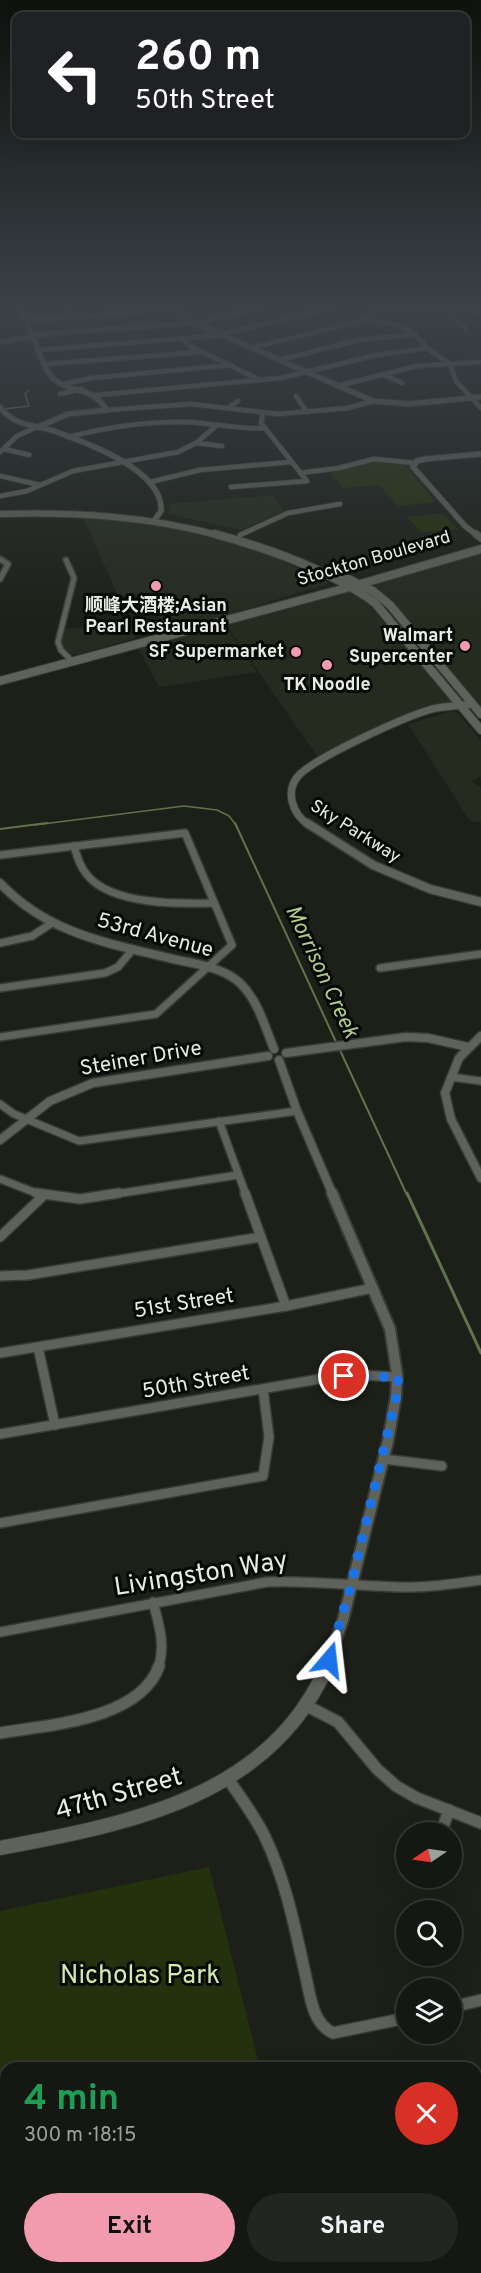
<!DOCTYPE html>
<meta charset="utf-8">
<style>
:root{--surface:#151812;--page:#222520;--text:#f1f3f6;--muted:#9da09f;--line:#343732;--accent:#f29aae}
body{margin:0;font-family:Overpass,"Noto Sans SC",sans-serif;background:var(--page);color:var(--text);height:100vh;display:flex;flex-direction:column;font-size:22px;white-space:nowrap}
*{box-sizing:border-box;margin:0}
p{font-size:20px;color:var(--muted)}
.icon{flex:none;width:33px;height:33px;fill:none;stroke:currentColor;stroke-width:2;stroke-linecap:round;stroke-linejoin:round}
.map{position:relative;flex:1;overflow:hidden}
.details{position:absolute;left:0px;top:2062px;width:482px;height:212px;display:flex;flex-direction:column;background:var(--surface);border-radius:18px 18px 0 0;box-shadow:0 6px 24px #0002,0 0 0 2px var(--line)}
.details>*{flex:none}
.guide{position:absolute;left:12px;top:12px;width:458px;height:126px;border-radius:12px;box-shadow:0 6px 24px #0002,0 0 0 2px var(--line);background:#202124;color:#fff;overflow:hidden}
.needle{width:39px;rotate:257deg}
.fabs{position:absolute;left:396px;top:1822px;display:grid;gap:12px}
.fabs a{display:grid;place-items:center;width:66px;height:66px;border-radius:50%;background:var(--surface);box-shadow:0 6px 24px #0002,0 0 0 2px var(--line);font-size:30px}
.pin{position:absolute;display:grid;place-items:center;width:51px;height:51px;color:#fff;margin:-26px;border:3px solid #fff;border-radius:50%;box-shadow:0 2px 6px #0007}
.me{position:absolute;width:66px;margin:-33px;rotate:17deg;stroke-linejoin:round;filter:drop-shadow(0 0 4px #0008)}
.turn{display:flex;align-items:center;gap:21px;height:126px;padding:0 24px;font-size:27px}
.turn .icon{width:78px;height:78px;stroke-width:2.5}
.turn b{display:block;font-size:42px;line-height:51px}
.round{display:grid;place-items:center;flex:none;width:63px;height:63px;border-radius:32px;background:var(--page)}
.overview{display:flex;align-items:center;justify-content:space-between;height:102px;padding:0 24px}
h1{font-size:36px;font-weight:700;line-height:45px;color:#1e9e55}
.button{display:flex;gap:12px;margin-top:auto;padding:12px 24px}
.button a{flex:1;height:69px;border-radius:36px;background:var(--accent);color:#111;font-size:24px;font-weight:700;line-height:69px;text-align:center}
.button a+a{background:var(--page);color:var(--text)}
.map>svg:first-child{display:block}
.built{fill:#252b1e}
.green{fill:#24310f}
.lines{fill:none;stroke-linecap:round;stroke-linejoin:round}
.stream-far2{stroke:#62724c;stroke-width:1.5}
.stream-far1{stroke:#62724c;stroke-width:2}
.stream{stroke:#62724c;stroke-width:3}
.minor-far4-casing{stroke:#393b36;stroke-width:6}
.minor-far3-casing{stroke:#393b36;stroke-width:8}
.minor-far2-casing{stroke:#393b36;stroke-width:10}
.minor-far1-casing{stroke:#393b36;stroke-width:12}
.minor-casing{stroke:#393b36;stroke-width:14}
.tertiary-far4-casing{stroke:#393b36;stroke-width:7}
.tertiary-far3-casing{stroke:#393b36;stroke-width:9}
.tertiary-far2-casing{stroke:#393b36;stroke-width:11}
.tertiary-far1-casing{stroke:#393b36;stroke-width:14}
.tertiary-casing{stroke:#393b36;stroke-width:16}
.secondary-far1-casing{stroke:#393b36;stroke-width:8}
.secondary-casing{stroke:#393b36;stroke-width:10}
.primary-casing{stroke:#393b36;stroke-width:3}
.minor-far4{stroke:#5e6259;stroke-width:4.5}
.minor-far3{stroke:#5e6259;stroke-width:5}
.minor-far2{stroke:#5e6259;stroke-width:7}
.minor-far1{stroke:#5e6259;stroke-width:9}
.minor{stroke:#5e6259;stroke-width:11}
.tertiary-far4{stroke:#5e6259;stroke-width:5}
.tertiary-far3{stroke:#5e6259;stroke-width:7}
.tertiary-far2{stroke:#5e6259;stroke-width:8}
.tertiary-far1{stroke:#5e6259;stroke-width:10}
.tertiary{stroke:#5e6259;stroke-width:14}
.secondary-far1{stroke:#5e6259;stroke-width:6}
.secondary{stroke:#5e6259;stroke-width:8}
.primary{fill:#a25a6c;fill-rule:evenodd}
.route{stroke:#1a73e8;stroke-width:10;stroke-dasharray:0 18}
.poi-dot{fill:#f29aae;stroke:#070906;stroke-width:2}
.labels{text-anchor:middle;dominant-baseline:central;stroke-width:6;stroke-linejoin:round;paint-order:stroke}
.far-street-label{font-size:18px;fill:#e9ebe6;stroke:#070906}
.far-poi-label{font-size:18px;font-weight:bold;fill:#e9ebe6;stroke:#070906}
.street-label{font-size:21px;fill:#e9ebe6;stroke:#070906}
.water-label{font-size:22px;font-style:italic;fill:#b0cb8b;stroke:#070906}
.near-street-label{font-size:26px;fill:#e9ebe6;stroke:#070906}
.near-park-label{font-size:26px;fill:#cfeaa9;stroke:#070906}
</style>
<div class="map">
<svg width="481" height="2273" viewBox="0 0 481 2273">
<rect width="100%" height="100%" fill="#1c2018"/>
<!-- built -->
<g class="built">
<path d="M273,495l11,16 -43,19 -73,-16 1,-10z"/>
<path d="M82,515l93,11 75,20 80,37 -99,31 -60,15 -10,-7 -14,-29 -29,3z"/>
<path d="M481,549v165l-94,-109 -27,-19z"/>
<path d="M348,586l19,11 93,106 -27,5 -114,51 -95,-137z"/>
<path d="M129,622l7,16 -60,17 -7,-1 -6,-7 -1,-6 2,-12z"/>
<path d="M223,622l34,50 -98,15 -21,-39z"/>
<path d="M451,711l7,2 23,28v36l-10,4 10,7v35l-11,-2 -62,-97z"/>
</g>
<!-- green -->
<g class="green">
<path d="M377,461l27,2 31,39 -37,4 -19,-21 -37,3 -13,-17z"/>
<path d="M443,513l15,16 -37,3 -14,-15z"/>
<path d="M209,1867l51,201h-254v103l-6,1v-261z"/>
</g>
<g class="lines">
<!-- stream-far2 -->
<g class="stream-far2">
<path d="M4,409l25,-3 -4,-12 4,-4"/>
<path d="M35,825l149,-19 33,4 12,6 7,9"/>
</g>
<!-- stream-far1 -->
<g class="stream-far1">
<path d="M235,823l101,219"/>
<path d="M0,829l47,-6"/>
<path d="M339,1048l68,147"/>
</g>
<!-- stream -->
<path class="stream" d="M407,1193l74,160"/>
<!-- minor-far4 casing -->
<g class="minor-far4-casing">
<g id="minor-far4">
<path d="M19,309l14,28"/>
<path d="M66,309l4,8"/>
<path d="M174,309l21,14"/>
<path d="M383,309l93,2"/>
<path d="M449,312l17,17"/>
<path d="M363,319l34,6 16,8 18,18 19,13 6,17 25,27"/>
<path d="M25,321l149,-12"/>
<path d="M182,339l10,8 68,33"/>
<path d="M251,348l105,-26 13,-5 8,-8"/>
<path d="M39,350l174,-14 114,-27"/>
<path d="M279,360l80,-20 56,-6"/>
<path d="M46,364l156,-12"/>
<path d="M382,374l20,9"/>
<path d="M63,384l29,-6 139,-13"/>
<path d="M337,386l80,-20 64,-4"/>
<path d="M60,394l22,-5"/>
<path d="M96,395l185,-17 96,-23 51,-7"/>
<path d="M296,396l11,16"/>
<path d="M228,408l10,-7"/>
<path d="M107,410l84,-6 87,10 70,-6 25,-7"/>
<path d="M68,437c39,-10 79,-16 119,-15 26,1 51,8 78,6"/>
<path d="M196,443l26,3"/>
<path d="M4,449l25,6"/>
<path d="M0,452l17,-16 20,-9"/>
<path d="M300,473l39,-5 35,-9 41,4"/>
<path d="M0,476l40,9"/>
<path d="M150,482l50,-12 91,-8"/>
<path d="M231,487l76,-6 -46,-58 2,-10"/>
<path d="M0,496l27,-5 46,-20 105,-19 18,-9 20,-17"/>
<path d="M240,535l48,-22 52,-9"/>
</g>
</g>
<!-- minor-far3 casing -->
<g class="minor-far3-casing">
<g id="minor-far3">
<path d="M0,559l8,5 -8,15"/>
<path d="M66,560l8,18 -16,64 3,8 11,11"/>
</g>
</g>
<!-- minor-far2 casing -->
<g class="minor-far2-casing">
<g id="minor-far2">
<path d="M74,846c3,10 6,21 14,30 25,29 91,28 126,27"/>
<path d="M0,855l185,-22 47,112 -76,69 -156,23"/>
<path d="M0,943l32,-7 20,-13"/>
<path d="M380,968l101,-14"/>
<path d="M0,988l105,-15 13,-6 15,-18"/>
<path d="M451,1077l30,4"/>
<path d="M0,1104l14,10 65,27 218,-30"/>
<path d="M219,1121l27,74"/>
<path d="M0,1179l36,14 11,2"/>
<path d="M109,1195l129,-20"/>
</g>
</g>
<!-- minor-far1 casing -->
<g class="minor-far1-casing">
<g id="minor-far1">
<path d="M36,1193l44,6 39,-6"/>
<path d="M245,1193l41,113"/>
<path d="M0,1237l44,-42"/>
<path d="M0,1276l28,-1 233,-38"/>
<path d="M38,1347l17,78"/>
<path d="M0,1353l286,-47 87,-18"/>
<path d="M0,1434l331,-57 28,-2 39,2"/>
<path d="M383,1459l59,7"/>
<path d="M0,1523l263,-47 6,-39 -6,-48"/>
<path d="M153,1602c6,23 13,43 5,66"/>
<path d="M0,1632l267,-50c44,-2 86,4 130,5 29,1 56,-3 84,-7"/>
</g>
</g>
<!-- minor casing -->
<g class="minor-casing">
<g id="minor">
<path d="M307,1706l31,16 39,47 19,17 21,12 64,25"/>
<path d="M0,1733c48,-8 140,-13 159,-67"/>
<path d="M228,1779c13,19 27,37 37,58 22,46 31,96 42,145 4,19 7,42 26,51l73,-15"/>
<path d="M441,1833l8,-23"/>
<path d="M452,2007l29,-7"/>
<path d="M476,2153l5,-1"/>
<path d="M0,2184l6,-1"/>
<path d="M205,2268l1,5"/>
</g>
</g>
<!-- tertiary-far4 casing -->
<g class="tertiary-far4-casing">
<g id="tertiary-far4">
<path d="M195,323l178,78 36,3 72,-7"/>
<path d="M33,337c6,13 10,33 22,43 19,15 36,5 52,30l-39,4 -30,13"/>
<path d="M0,342l54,-9 141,-10 61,-14"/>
<path d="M0,407c13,19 35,18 54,24 31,11 110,39 107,80l-7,10"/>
<path d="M478,536l-13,-10 -52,-59 4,-6 8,-2 56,-5"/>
</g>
</g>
<!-- tertiary-far3 casing -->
<g class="tertiary-far3-casing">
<g id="tertiary-far3">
<path d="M476,534l5,4"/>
<path d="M309,825c-17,-11 -25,-35 -9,-51 21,-19 104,-57 132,-65 13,-3 28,-3 41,-5"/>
</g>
</g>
<!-- tertiary-far2 casing -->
<g class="tertiary-far2-casing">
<g id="tertiary-far2">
<path d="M307,823l66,42 57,24 51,13"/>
<path d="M0,883c48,51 108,60 173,76 22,5 51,8 68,25 17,17 24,43 33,65"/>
<path d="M481,1036l-22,22 -14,35 6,26 30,59"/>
<path d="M286,1053l120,-16 22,1 40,9"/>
<path d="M279,1060l18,51 36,84"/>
<path d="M0,1140l50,-39 43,-18 175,-27"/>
</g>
</g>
<!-- tertiary-far1 casing -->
<g class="tertiary-far1-casing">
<path id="tertiary-far1" d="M326,1668l17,-48 45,-179 8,-45 1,-22 -7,-45 -58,-136"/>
</g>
<!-- tertiary casing -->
<g class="tertiary-casing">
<path id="tertiary" d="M0,1848c127,-24 270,-50 327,-182"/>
</g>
<!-- secondary-far1 casing -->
<g class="secondary-far1-casing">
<path id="secondary-far1" d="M0,514c75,-2 148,2 221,22"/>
</g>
<!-- secondary casing -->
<g class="secondary-casing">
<g id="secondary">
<path d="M215,534c52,14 107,34 152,63l8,6 106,127"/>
<path d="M338,574l35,17 17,14 91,109"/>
<path d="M0,681l350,-94 131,-38"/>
</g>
</g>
<!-- primary casing -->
<g class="primary-casing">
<path id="primary" d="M472,309h6l3,3v5z"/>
</g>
<!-- minor-far4 -->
<use href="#minor-far4" class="minor-far4"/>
<!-- minor-far3 -->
<use href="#minor-far3" class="minor-far3"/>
<!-- minor-far2 -->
<use href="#minor-far2" class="minor-far2"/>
<!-- minor-far1 -->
<use href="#minor-far1" class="minor-far1"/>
<!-- minor -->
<use href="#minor" class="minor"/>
<!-- tertiary-far4 -->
<use href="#tertiary-far4" class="tertiary-far4"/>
<!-- tertiary-far3 -->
<use href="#tertiary-far3" class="tertiary-far3"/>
<!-- tertiary-far2 -->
<use href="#tertiary-far2" class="tertiary-far2"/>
<!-- tertiary-far1 -->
<use href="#tertiary-far1" class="tertiary-far1"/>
<!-- tertiary -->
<use href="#tertiary" class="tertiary"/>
<!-- secondary-far1 -->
<use href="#secondary-far1" class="secondary-far1"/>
<!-- secondary -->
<use href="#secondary" class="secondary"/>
<!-- primary -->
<use href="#primary" class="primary"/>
</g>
<!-- sky -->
<linearGradient id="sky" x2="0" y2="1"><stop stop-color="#0f120d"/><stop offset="0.49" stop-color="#3a4248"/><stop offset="1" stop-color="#3a4248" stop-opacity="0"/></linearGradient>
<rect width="481" height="627" fill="url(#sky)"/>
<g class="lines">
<!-- route -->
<path class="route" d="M329,1660l22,-75 47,-195v-13l-54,-1"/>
</g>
<!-- markers -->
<g class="poi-dot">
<circle cx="156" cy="586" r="6"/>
<circle cx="465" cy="646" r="6"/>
<circle cx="296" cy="652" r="6"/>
<circle cx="327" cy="665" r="6"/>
</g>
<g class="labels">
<!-- far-street labels -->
<g class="far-street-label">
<text transform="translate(374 559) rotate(-16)">Stockton Boulevard</text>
<text transform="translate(355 832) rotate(32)">Sky Parkway</text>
</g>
<!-- far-poi labels -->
<g class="far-poi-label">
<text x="156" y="606">顺峰大酒楼;Asian<tspan x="156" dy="21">Pearl Restaurant</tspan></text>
<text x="453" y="636" text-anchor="end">Walmart<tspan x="453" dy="21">Supercenter</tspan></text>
<text x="284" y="652" text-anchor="end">SF Supermarket</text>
<text x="327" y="685">TK Noodle</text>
</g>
<!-- street labels -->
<g class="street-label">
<text transform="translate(155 936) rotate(15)">53rd Avenue</text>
<text transform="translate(141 1059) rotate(-10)">Steiner Drive</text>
<text transform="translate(184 1304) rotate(-9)">51st Street</text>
<text transform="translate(196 1383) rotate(-10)">50th Street</text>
</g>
<!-- water labels -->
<g class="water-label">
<text transform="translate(321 972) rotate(65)">Morrison Creek</text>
</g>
<!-- near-street labels -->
<g class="near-street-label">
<text transform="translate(201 1575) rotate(-9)">Livingston Way</text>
<text transform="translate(119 1795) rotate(-16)">47th Street</text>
</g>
<!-- near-park labels -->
<g class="near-park-label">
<text x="140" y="1976">Nicholas Park</text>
</g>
</g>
</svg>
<div class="fabs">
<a><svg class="needle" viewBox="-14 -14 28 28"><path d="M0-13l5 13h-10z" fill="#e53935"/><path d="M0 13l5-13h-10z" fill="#9da09f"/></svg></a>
<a><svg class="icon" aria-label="search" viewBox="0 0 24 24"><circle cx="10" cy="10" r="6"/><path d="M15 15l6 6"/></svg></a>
<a><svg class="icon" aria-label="layers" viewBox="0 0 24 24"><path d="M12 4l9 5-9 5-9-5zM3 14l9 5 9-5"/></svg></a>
</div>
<div class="pin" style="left:344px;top:1376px;background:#d93025"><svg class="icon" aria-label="arrive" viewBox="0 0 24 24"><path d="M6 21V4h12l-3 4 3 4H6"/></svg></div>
<svg class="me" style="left:329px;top:1660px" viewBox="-20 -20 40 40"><path d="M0-17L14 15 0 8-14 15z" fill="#1a73e8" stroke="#fff" stroke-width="4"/></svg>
<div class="guide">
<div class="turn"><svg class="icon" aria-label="left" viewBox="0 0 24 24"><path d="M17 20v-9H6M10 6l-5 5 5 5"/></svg><div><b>260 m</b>50th Street</div></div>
</div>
<section class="details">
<div class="overview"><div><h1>4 min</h1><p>300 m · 18:15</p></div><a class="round" style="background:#d93025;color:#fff"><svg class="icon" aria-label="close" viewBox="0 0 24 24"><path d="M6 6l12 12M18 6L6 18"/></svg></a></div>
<div class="button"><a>Exit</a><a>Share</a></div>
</section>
</div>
